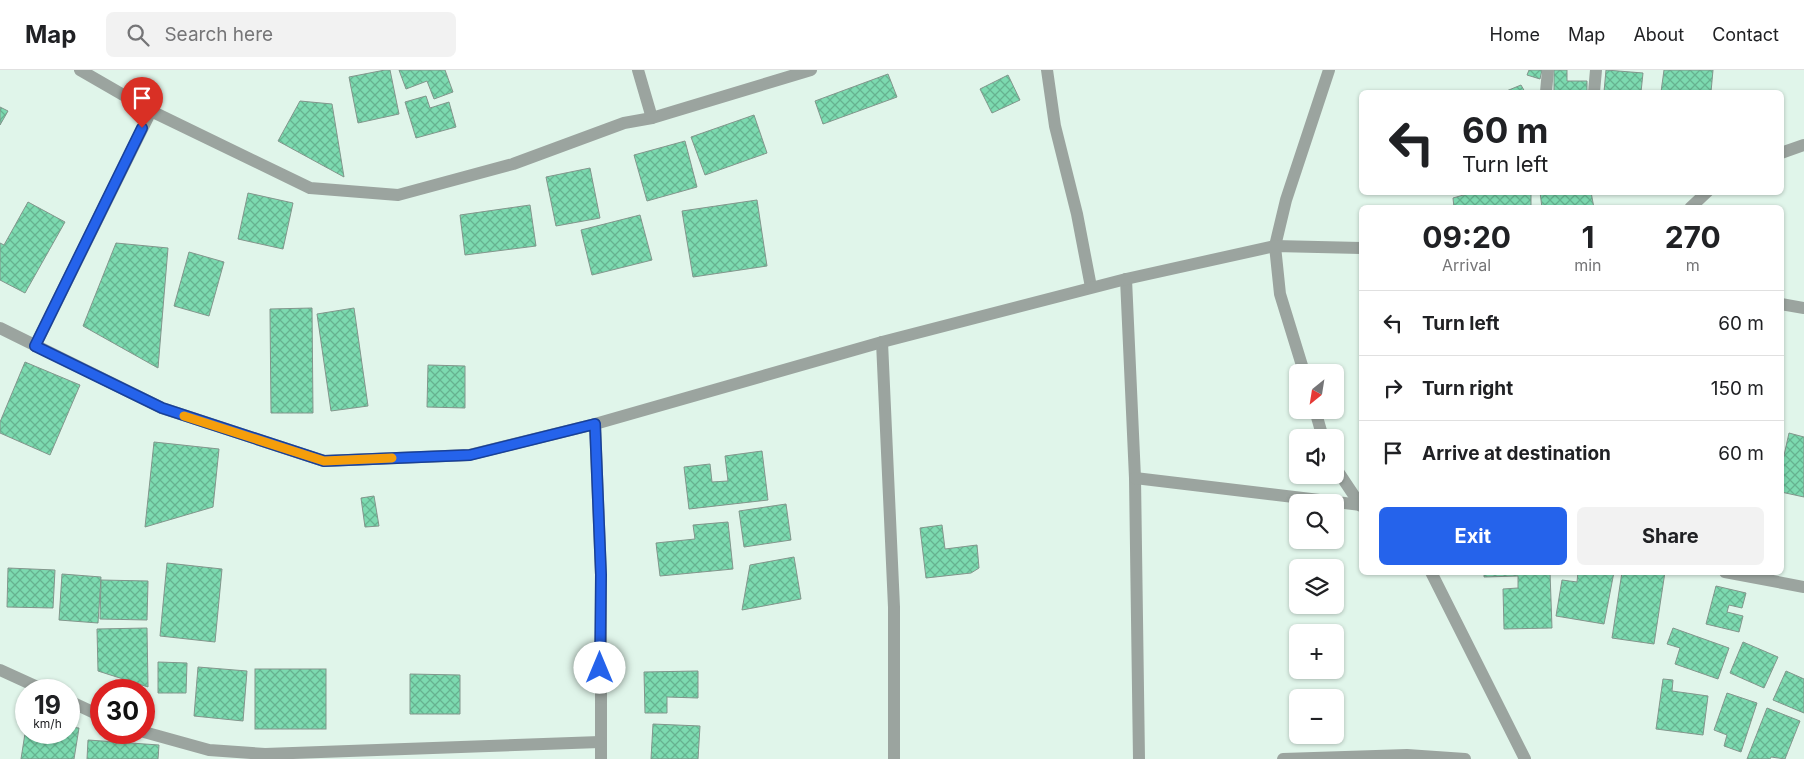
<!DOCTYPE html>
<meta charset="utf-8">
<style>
:root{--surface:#fff;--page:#f2f2f2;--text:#202124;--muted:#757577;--line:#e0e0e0;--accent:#2563eb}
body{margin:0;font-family:Inter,sans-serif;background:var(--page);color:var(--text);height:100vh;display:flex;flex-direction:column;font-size:19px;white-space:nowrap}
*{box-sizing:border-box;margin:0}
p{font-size:16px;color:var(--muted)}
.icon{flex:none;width:28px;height:28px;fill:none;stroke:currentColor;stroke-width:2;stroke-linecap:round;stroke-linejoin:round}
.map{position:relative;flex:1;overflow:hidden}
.drawer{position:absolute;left:1359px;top:135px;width:425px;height:370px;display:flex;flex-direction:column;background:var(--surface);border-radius:8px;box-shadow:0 1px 4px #0004}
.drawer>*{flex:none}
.top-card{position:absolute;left:1359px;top:20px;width:425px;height:105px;border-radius:8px;box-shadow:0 1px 4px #0004;background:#fff;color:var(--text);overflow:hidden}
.needle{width:32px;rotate:210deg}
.controls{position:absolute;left:1289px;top:294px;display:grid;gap:10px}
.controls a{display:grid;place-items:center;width:55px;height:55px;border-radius:8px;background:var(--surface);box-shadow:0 1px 4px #0004;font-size:25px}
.speed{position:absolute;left:15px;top:609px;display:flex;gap:10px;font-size:25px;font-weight:700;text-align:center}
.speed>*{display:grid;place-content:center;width:65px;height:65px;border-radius:50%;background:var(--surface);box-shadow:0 1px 4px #0004;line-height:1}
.speed small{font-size:12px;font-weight:400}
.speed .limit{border:8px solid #d22;background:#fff;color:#111}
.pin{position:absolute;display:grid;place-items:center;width:42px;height:42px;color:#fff;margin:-51px -21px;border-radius:50% 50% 50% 0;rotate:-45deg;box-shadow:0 0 5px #0007}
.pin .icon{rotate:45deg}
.me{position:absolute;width:55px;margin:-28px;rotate:0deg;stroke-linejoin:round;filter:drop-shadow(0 0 4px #0008)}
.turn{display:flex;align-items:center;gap:18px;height:105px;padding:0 20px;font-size:22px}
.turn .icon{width:65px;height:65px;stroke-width:2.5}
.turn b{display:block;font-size:35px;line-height:42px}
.eta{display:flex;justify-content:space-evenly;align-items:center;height:85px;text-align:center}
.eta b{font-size:30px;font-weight:700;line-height:35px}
.button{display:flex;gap:10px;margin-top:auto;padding:10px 20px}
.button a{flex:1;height:58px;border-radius:8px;background:var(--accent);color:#fff;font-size:20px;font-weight:700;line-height:58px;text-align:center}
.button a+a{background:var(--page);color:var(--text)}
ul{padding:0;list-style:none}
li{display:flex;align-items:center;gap:15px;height:65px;padding:0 20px;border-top:1px solid var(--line)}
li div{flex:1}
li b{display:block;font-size:19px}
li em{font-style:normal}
header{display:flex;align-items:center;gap:30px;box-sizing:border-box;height:70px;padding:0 25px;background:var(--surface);border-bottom:1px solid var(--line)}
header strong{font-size:24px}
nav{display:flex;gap:28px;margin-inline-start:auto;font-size:18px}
.search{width:350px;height:45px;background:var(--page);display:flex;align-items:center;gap:12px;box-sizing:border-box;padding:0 18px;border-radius:8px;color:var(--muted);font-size:19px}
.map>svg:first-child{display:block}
.building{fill:url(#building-cross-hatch);stroke:#82968c}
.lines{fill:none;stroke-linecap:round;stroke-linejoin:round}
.minor{stroke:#9ba49f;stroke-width:12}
.tertiary{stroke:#9ba49f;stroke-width:12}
.route-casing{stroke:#184099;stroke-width:12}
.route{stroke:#2563eb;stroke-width:9}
.slow{stroke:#f59e0b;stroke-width:9}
</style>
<header>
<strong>Map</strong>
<div class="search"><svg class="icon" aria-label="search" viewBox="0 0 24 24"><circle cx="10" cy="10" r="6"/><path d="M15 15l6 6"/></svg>Search here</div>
<nav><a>Home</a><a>Map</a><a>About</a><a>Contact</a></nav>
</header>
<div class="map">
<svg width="1804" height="689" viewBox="0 0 1804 689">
<defs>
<pattern id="building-cross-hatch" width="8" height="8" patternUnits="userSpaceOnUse" patternTransform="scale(1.25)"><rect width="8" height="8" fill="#7cdab0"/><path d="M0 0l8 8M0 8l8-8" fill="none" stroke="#66b290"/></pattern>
</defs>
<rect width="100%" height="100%" fill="#e0f5ea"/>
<!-- building -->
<g class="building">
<path d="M385,0h5l9,44 -41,9 -9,-46z"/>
<path d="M399,0h46l8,22 -19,7 -7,-18 -21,8z"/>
<path d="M1529,0h13l-2,9 -13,-4z"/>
<path d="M1554,0h13v11h20v11h-33z"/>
<path d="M1606,0l37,3 -2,19h-37z"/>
<path d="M1664,0h49l-2,22h-50z"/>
<path d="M888,4l9,23 -74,27 -8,-23z"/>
<path d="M1008,5l12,25 -28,13 -12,-24z"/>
<path d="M1521,15l4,7h-21z"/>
<path d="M426,26l4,12 19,-6 7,25 -40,11 -11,-36z"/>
<path d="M300,31l32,3 12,73 -66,-36z"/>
<path d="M0,37l8,4 -8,14z"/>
<path d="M754,45l13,38 -62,22 -14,-38z"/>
<path d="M685,71l12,46 -50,14 -13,-46z"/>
<path d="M590,98l10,50 -44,8 -10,-49z"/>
<path d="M1474,122h57v16h-77l-1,-10z"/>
<path d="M1540,122h51l3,16h-52z"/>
<path d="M248,123l45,10 -10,46 -45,-10z"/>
<path d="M757,130l10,66 -74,11 -11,-66z"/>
<path d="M28,132l37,20 -40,71 -25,-13v-37l4,2z"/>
<path d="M530,135l6,41 -71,9 -5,-40z"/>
<path d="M640,145l12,45 -60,15 -11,-45z"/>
<path d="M116,173l52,5 -10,120 -75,-42z"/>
<path d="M189,182l35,10 -15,54 -35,-10z"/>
<path d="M312,238l1,105h-42l-1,-104z"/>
<path d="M354,238l14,98 -37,5 -14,-97z"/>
<path d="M25,292l55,23 -30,70 -50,-22v-11z"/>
<path d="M428,295l37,1v42l-38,-1z"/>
<path d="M1789,363l15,4v60l-23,-5v-23z"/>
<path d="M154,372l65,7 -6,58 -68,20z"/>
<path d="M762,381l6,49 -79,9 -5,-42 26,-3 2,18 16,-1 -3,-25z"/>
<path d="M374,426l5,30 -14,1 -4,-29z"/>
<path d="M786,434l5,36 -47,7 -5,-36z"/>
<path d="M728,452l5,47 -73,7 -4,-33 39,-4 -2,-14z"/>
<path d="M942,455l3,24 32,-4 2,23 -8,5 -45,5 -6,-50z"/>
<path d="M794,487l7,42 -59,11 8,-45z"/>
<path d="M167,493l55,6 -7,73 -55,-6z"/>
<path d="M8,498l47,2 -2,38 -46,-1z"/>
<path d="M1484,502h66l2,56 -48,1 -1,-40 15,-1v-12l-34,1z"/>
<path d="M1578,502h36l-10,52 -48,-8 6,-36 15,2z"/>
<path d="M1622,502h43l-11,72 -42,-6z"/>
<path d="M62,504l39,3 -3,46 -39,-3z"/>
<path d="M101,510l47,1 -1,39 -47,-1z"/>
<path d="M1716,516l30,7 -4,15 -13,-3 -2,7 16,4 -4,16 -33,-8z"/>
<path d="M147,558l1,59 -50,-16 -1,-42z"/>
<path d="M1673,558l56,20 -11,31 -43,-15 5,-16 -13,-4z"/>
<path d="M1743,572l35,15 -14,31 -34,-15z"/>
<path d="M158,592l29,1 -1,30h-28z"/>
<path d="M198,597l49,4 -4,50 -49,-5z"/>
<rect x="255" y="599" width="71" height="60"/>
<path d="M698,601v27l-31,-1v16h-22l-1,-41z"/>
<path d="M1786,601l18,8v34l-31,-13z"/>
<path d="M410,604l50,1v39h-50z"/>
<path d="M1663,609l10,1 -1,11 36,5 -5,39 -47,-6z"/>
<path d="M1727,623l30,10 -16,49 -17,-6 3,-11 -13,-5z"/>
<path d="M1767,638l33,13 -15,38 -14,-2 -1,2h-23z"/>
<path d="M653,654l47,2 -2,33h-47z"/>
<path d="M26,657v5h43v-5l10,1 -5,31h-53z"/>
<path d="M88,670l71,5 -1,14h-71z"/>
</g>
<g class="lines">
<!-- minor -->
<g class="minor">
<path d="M80,0l71,41 159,77 88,7 115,-31 111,-41 28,-5 159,-48"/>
<path d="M638,0l14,48"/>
<path d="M1047,0l8,56 22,88 14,73"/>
<path d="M1546,22l2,-22"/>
<path d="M1594,22l2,-22"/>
<path d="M1781,83l23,-8"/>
<path d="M1690,138l17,-16"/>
<path d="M1126,209l9,199 4,281"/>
<path d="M882,272l12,265v152"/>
<path d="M35,276l116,-235"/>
<path d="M1304,302l-24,-78 -5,-48 11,-46 43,-130"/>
<path d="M1315,340l8,28"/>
<path d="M595,354l6,151v184"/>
<path d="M1335,397l26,39"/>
<path d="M1135,408l226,27"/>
<path d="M1431,502l94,187"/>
<path d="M1725,502l79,15"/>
<path d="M0,600l44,20"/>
<path d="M69,631l32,15"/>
<path d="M144,662l65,18 56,4 335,-12"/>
<path d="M1283,689l124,-4 58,4"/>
</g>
<!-- tertiary -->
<g class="tertiary">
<path d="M1781,234l23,4"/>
<path d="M0,258l162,80 162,53 145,-6 126,-31 287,-82 244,-63 149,-33 86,2"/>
</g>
</g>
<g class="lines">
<!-- route casing -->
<g class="route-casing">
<path id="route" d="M142,58l-107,218 127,62 162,53 146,-6 125,-31 6,151 -1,93"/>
</g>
<!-- route -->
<use href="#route" class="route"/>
<!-- slow -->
<path class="slow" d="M184,346l140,45 68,-3"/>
</g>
</svg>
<div class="controls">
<a><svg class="needle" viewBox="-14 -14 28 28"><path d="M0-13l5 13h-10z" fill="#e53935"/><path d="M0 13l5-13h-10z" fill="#757577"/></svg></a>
<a><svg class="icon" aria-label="sound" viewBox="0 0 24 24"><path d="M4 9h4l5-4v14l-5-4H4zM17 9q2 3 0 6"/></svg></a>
<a><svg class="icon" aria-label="search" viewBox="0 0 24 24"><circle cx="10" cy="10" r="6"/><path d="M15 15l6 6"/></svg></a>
<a><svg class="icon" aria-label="layers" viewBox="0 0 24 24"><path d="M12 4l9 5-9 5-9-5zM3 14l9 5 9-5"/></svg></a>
<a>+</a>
<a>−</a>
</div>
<div class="speed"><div>19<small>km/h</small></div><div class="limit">30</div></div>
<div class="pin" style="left:142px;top:58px;background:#d93025"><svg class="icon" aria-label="arrive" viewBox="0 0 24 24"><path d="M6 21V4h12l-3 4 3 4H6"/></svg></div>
<svg class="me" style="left:600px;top:598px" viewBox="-20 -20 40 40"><circle r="19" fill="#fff"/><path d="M0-13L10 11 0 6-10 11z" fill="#2563eb"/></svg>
<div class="top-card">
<div class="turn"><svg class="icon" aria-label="left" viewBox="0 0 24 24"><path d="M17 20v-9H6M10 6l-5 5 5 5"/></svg><div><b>60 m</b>Turn left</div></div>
</div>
<section class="drawer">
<div class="eta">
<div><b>09:20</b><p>Arrival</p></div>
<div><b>1</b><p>min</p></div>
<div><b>270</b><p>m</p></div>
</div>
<ul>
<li><svg class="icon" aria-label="left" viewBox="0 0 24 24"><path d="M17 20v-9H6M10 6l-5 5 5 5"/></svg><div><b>Turn left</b></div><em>60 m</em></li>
<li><svg class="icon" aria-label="right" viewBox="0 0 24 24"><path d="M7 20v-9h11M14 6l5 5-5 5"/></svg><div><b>Turn right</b></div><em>150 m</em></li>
<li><svg class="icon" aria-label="arrive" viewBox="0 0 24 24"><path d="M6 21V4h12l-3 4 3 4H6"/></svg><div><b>Arrive at destination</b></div><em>60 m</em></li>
</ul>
<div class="button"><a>Exit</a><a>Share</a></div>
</section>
</div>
